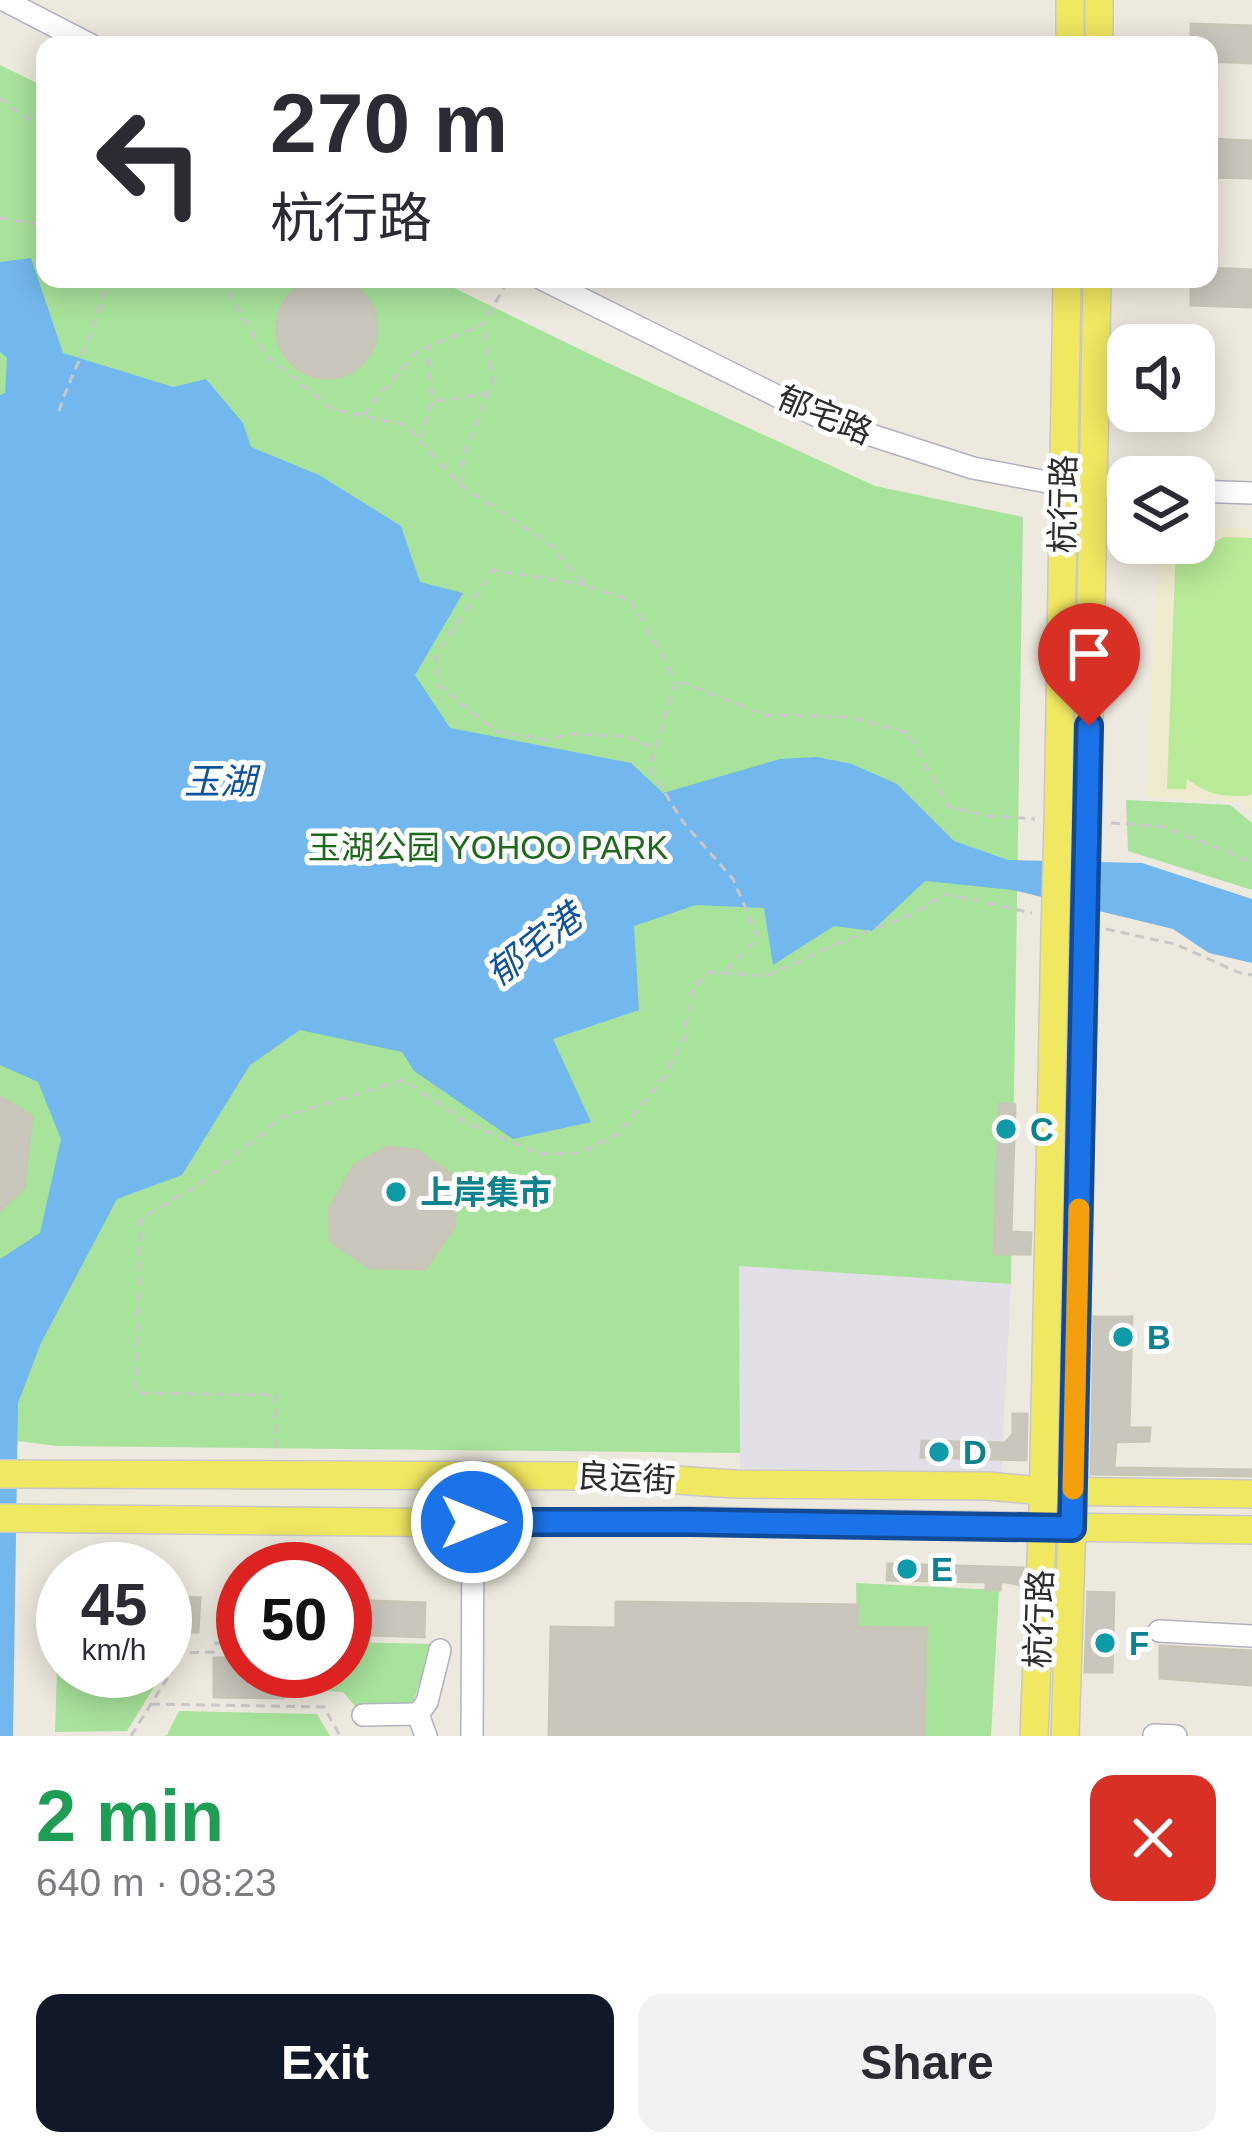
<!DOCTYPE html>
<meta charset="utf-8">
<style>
:root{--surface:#fff;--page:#f2f2f3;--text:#2b2b33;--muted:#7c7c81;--accent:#111827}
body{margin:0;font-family:Helvetica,"Noto Sans SC",sans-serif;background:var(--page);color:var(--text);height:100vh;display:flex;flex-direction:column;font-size:45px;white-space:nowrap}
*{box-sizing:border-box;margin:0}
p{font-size:39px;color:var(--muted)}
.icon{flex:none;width:66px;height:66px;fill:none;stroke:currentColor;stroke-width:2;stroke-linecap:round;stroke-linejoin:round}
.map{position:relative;height:1736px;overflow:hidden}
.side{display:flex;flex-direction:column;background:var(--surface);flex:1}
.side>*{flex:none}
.hud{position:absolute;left:36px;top:36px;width:1182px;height:252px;border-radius:24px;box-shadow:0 6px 30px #0003;background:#fff;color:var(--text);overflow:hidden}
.buttons{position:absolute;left:1107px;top:324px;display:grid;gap:24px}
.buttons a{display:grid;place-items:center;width:108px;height:108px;border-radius:24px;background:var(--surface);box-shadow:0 6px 30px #0003;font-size:60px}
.speed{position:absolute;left:36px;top:1542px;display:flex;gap:24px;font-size:60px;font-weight:700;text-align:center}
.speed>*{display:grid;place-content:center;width:156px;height:156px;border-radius:50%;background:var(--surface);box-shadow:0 6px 30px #0003;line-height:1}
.speed small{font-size:30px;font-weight:400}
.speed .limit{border:18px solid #d22;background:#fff;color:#111}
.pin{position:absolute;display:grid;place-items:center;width:102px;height:102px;color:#fff;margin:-123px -51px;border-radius:50% 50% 50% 0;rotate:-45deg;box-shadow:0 0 12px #0007}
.pin .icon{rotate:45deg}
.me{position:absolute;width:132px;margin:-66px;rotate:90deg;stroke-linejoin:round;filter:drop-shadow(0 0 9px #0008)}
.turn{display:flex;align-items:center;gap:42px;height:252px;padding:0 36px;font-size:54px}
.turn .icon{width:156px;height:156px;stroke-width:2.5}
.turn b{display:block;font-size:84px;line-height:102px}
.round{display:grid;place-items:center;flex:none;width:126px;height:126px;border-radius:24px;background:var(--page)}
.overview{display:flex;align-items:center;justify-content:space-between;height:204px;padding:0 36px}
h1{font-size:72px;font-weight:700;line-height:90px;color:#1e9e55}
.button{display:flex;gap:24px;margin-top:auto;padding:24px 36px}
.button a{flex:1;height:138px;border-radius:24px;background:var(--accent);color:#fff;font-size:48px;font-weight:700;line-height:138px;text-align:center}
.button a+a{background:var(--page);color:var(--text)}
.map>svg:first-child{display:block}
.industrial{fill:#e2dfe6}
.education{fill:#efeace}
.green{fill:#a7e39b}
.pitch{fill:#b8ea97}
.water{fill:#72b7ee}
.building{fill:#c9c7bd;stroke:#c9c6b8;stroke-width:3}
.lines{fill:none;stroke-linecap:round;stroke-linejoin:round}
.minor-casing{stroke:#b2b2bf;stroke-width:24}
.major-casing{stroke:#c8c8c8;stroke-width:30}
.path{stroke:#c8c8c8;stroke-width:3;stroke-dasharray:9 6;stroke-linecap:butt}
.minor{stroke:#fff;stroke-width:21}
.major{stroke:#f0e861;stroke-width:27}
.major-bridge-casing{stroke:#c8c8c8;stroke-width:30;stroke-linecap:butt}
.major-bridge{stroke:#f0e861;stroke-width:27}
.route-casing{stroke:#114b97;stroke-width:30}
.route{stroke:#1a73e8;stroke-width:21}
.slow{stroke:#f59e0b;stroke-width:21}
.culture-dot{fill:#0f9aa8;stroke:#fff;stroke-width:4.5}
.labels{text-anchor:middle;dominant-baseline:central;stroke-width:10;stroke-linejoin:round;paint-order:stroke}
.street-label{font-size:33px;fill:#2c2c2c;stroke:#fff}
.park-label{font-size:33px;fill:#1e691b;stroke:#fff}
.culture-label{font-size:33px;font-weight:bold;fill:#0d838f;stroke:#fff;text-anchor:start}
.water-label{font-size:36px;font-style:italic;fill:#0e539d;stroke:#fff}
</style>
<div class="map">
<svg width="1252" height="1736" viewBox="0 0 1252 1736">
<rect width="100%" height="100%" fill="#ede9de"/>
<!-- industrial -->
<path class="industrial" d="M739,1266l272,18 -10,188 -261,-4z"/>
<!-- education -->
<path class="education" d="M1194,527l58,2v283l-11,-10 -95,-5 12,-254h36z"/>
<!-- green -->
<g class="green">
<path d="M0,65l45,22v192h391l174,85 265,122 148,31 -12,767 -272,-18 1,187 -682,-7 -58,-7z"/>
<path d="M1126,800l104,5 22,18v67l-124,-39z"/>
<path d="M856,1583l143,7 -8,146h-67l2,-108 -69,-1z"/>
<path d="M63,1636v35h101l-37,60 -72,1 3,-92z"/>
<path d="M345,1642l87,2 -20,62h-57l-12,-14 -35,-2 -1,-19h38z"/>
<path d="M179,1711l138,3 13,22h-167l4,-1z"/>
</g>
<!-- pitch -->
<path class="pitch" d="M1224,537l28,1v255l-4,3c-28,0 -38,0 -61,-17l-1,10h-19l9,-246h18v-3h4l1,9z"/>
<!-- water -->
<path class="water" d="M31,258l32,95 110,34 33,-8 37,44 8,24 68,28 82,51 19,56 43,11 -48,82 35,53 181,35 32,30 117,-34 37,-2 35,7 45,20 57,57 54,19 134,3 110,36v64l-43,-10 -36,-24 -160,-39 -88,-9 -53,50 -38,-5 -61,39 -9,-57 -68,-3 -62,21 5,84 -86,29 38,83 -78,17 -99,-68 -12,-19 -102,-22 -50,35 -68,110 -65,24 -76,144 -23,60 -5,333h-13v-477l40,-26 21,-94 -23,-57 -38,-17v-670l5,-2 2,-35 -7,-6v-90z"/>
<!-- building -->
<g class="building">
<path d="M1191,24l61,2v37l-43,-2v-16h-18z"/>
<path d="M1209,139l43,2v37l-43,-1z"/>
<path d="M1209,268l43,2v37l-61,-2v-26h18z"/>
<circle cx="327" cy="328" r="50"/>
<path d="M0,1097l32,19 -8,71 -24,24z"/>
<path d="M999,1104l16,1 -4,127 20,1 -1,21h-36z"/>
<path d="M387,1147l29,3 35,24 4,52 -30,43 -55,-1 -40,-27 -1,-31 25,-45z"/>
<path d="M1094,1317h38l-3,111h21l-1,13 -33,1 -2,26 138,2v6l-161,-2z"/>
<path d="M1013,1414h14l-1,46 -105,-3 1,-16 83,2 8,-9z"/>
<path d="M888,1564l135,4 -1,17 -21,-4 -1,9h-14v-8l-99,-2z"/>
<path d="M1088,1592l26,1 -2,79h-27z"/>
<path d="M165,1596l35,2 -2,34 -33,-1z"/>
<path d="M345,1600l80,3 -1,34 -79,-3z"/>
<path d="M616,1602l242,3 -1,22 69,1 -2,108h-375l2,-109 65,1z"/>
<path d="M1160,1646l92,5v34l-92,-7z"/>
<path d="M214,1658h29v13h41l-1,27 -69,-1z"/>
</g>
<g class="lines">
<!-- minor casing -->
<g class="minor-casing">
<g id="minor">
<path d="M4,0l87,45"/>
<path d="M542,279l275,137 57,20 99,32 90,17 65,3"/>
<path d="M1194,491l58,2"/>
<path d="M1159,1631l93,5"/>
<path d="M418,1714l9,-12 13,-52"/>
<path d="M363,1715l55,-1 8,22"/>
<path d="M1154,1735l22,1"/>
<path d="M472,1736l1,-213"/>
</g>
</g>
<!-- major casing -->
<g class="major-casing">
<g id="major">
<path d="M1070,0v45"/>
<path d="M1099,45v-45"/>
<path d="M1058,827l9,-548"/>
<path d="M1087,833l10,-554"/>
<path d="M0,1474l616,2 119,8 253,2 55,5 209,3"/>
<path d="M0,1518l473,5 217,-2 562,9"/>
<path d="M1034,1736l9,-227 12,-576"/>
<path d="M1065,1736l8,-244 11,-552"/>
</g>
</g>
<!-- path -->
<g class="path">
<path d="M0,98l16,13 29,17"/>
<path d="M0,218l45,7"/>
<path d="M220,279l46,77 66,53 73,16 55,60 87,57 39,43 45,16 44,78"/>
<path d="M435,401l50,-7"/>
<path d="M59,411c9,-29 24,-56 34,-85 6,-17 8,-33 19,-47"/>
<path d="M363,415l54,-64 66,-27 26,-45"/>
<path d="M419,439l14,-38 -7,-52"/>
<path d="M460,484l4,-30 29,-73 -10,-55"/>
<path d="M586,585l-93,-15 -57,85 1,29 58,47 53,9 18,-6 60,2 27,12"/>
<path d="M1111,823l53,4 88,35"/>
<path d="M1106,929l69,15 65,29 12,2"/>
<path d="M726,970l32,-33 -25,-58 -50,-57 -34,-55 27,-87 89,35 84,2 59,16 40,74 41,9 46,3"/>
<path d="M276,1448v-53l-140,-2 4,-174 58,-34 84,-68 121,-37 64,43 72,31 41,-1 39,-20 46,-57 19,-39 9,-49 16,-16 57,4 70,-32 74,-29 36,-21 86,19"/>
<path d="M151,1704l173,3 16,29"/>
<path d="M131,1736l52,-83 30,-1 3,-9h27"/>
</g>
<!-- minor -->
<use href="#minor" class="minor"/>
<!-- major -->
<use href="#major" class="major"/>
<!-- major-bridge casing -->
<g class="major-bridge-casing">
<g id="major-bridge">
<path d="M1055,933l3,-106"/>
<path d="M1084,940l3,-107"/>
</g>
</g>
<!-- major-bridge -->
<use href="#major-bridge" class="major-bridge"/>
</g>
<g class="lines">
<!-- route casing -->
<g class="route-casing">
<path id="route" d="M472,1522h218l382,6 17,-802"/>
</g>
<!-- route -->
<use href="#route" class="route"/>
<!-- slow -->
<path class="slow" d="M1073,1489l6,-280"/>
</g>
<!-- markers -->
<g class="culture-dot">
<circle cx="1006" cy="1129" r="12"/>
<circle cx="396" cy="1192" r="12"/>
<circle cx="1123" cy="1337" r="12"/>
<circle cx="939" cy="1452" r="12"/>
<circle cx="907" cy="1569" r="12"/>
<circle cx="1105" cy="1643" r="12"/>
</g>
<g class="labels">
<!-- street labels -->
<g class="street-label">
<text transform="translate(825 415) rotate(23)">郁宅路</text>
<text transform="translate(1063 504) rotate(-89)">杭行路</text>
<text transform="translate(626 1478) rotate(3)">良运街</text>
<text transform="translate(1039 1619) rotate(-88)">杭行路</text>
</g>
<!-- park labels -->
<g class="park-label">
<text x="488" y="847">玉湖公园 YOHOO PARK</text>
</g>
<!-- culture labels -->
<g class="culture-label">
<text x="1030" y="1129">C</text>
<text x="420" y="1192">上岸集市</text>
<text x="1147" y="1337">B</text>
<text x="963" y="1452">D</text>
<text x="931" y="1569">E</text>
<text x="1129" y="1643">F</text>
</g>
<!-- water labels -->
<g class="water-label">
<text x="220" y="781">玉湖</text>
<text transform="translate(534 945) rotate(-37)">郁宅港</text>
</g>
</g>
</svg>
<div class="buttons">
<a><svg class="icon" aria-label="sound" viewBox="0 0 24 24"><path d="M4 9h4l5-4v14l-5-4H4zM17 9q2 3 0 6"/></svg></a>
<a><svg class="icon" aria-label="layers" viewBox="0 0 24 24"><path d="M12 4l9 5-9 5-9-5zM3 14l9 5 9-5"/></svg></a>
</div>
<div class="speed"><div>45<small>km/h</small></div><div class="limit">50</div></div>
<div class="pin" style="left:1089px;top:726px;background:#d93025"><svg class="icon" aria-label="arrive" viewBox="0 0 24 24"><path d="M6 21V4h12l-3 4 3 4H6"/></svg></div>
<svg class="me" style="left:472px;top:1522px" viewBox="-20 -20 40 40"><circle r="17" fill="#1a73e8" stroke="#fff" stroke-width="3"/><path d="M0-11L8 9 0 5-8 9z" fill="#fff"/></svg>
<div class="hud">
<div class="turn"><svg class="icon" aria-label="left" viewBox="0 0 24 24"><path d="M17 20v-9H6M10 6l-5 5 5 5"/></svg><div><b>270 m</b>杭行路</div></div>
</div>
</div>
<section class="side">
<div class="overview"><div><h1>2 min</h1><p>640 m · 08:23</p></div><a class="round" style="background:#d93025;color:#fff"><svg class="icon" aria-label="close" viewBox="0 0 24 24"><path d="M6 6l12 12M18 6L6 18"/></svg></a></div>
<div class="button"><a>Exit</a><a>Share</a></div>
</section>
